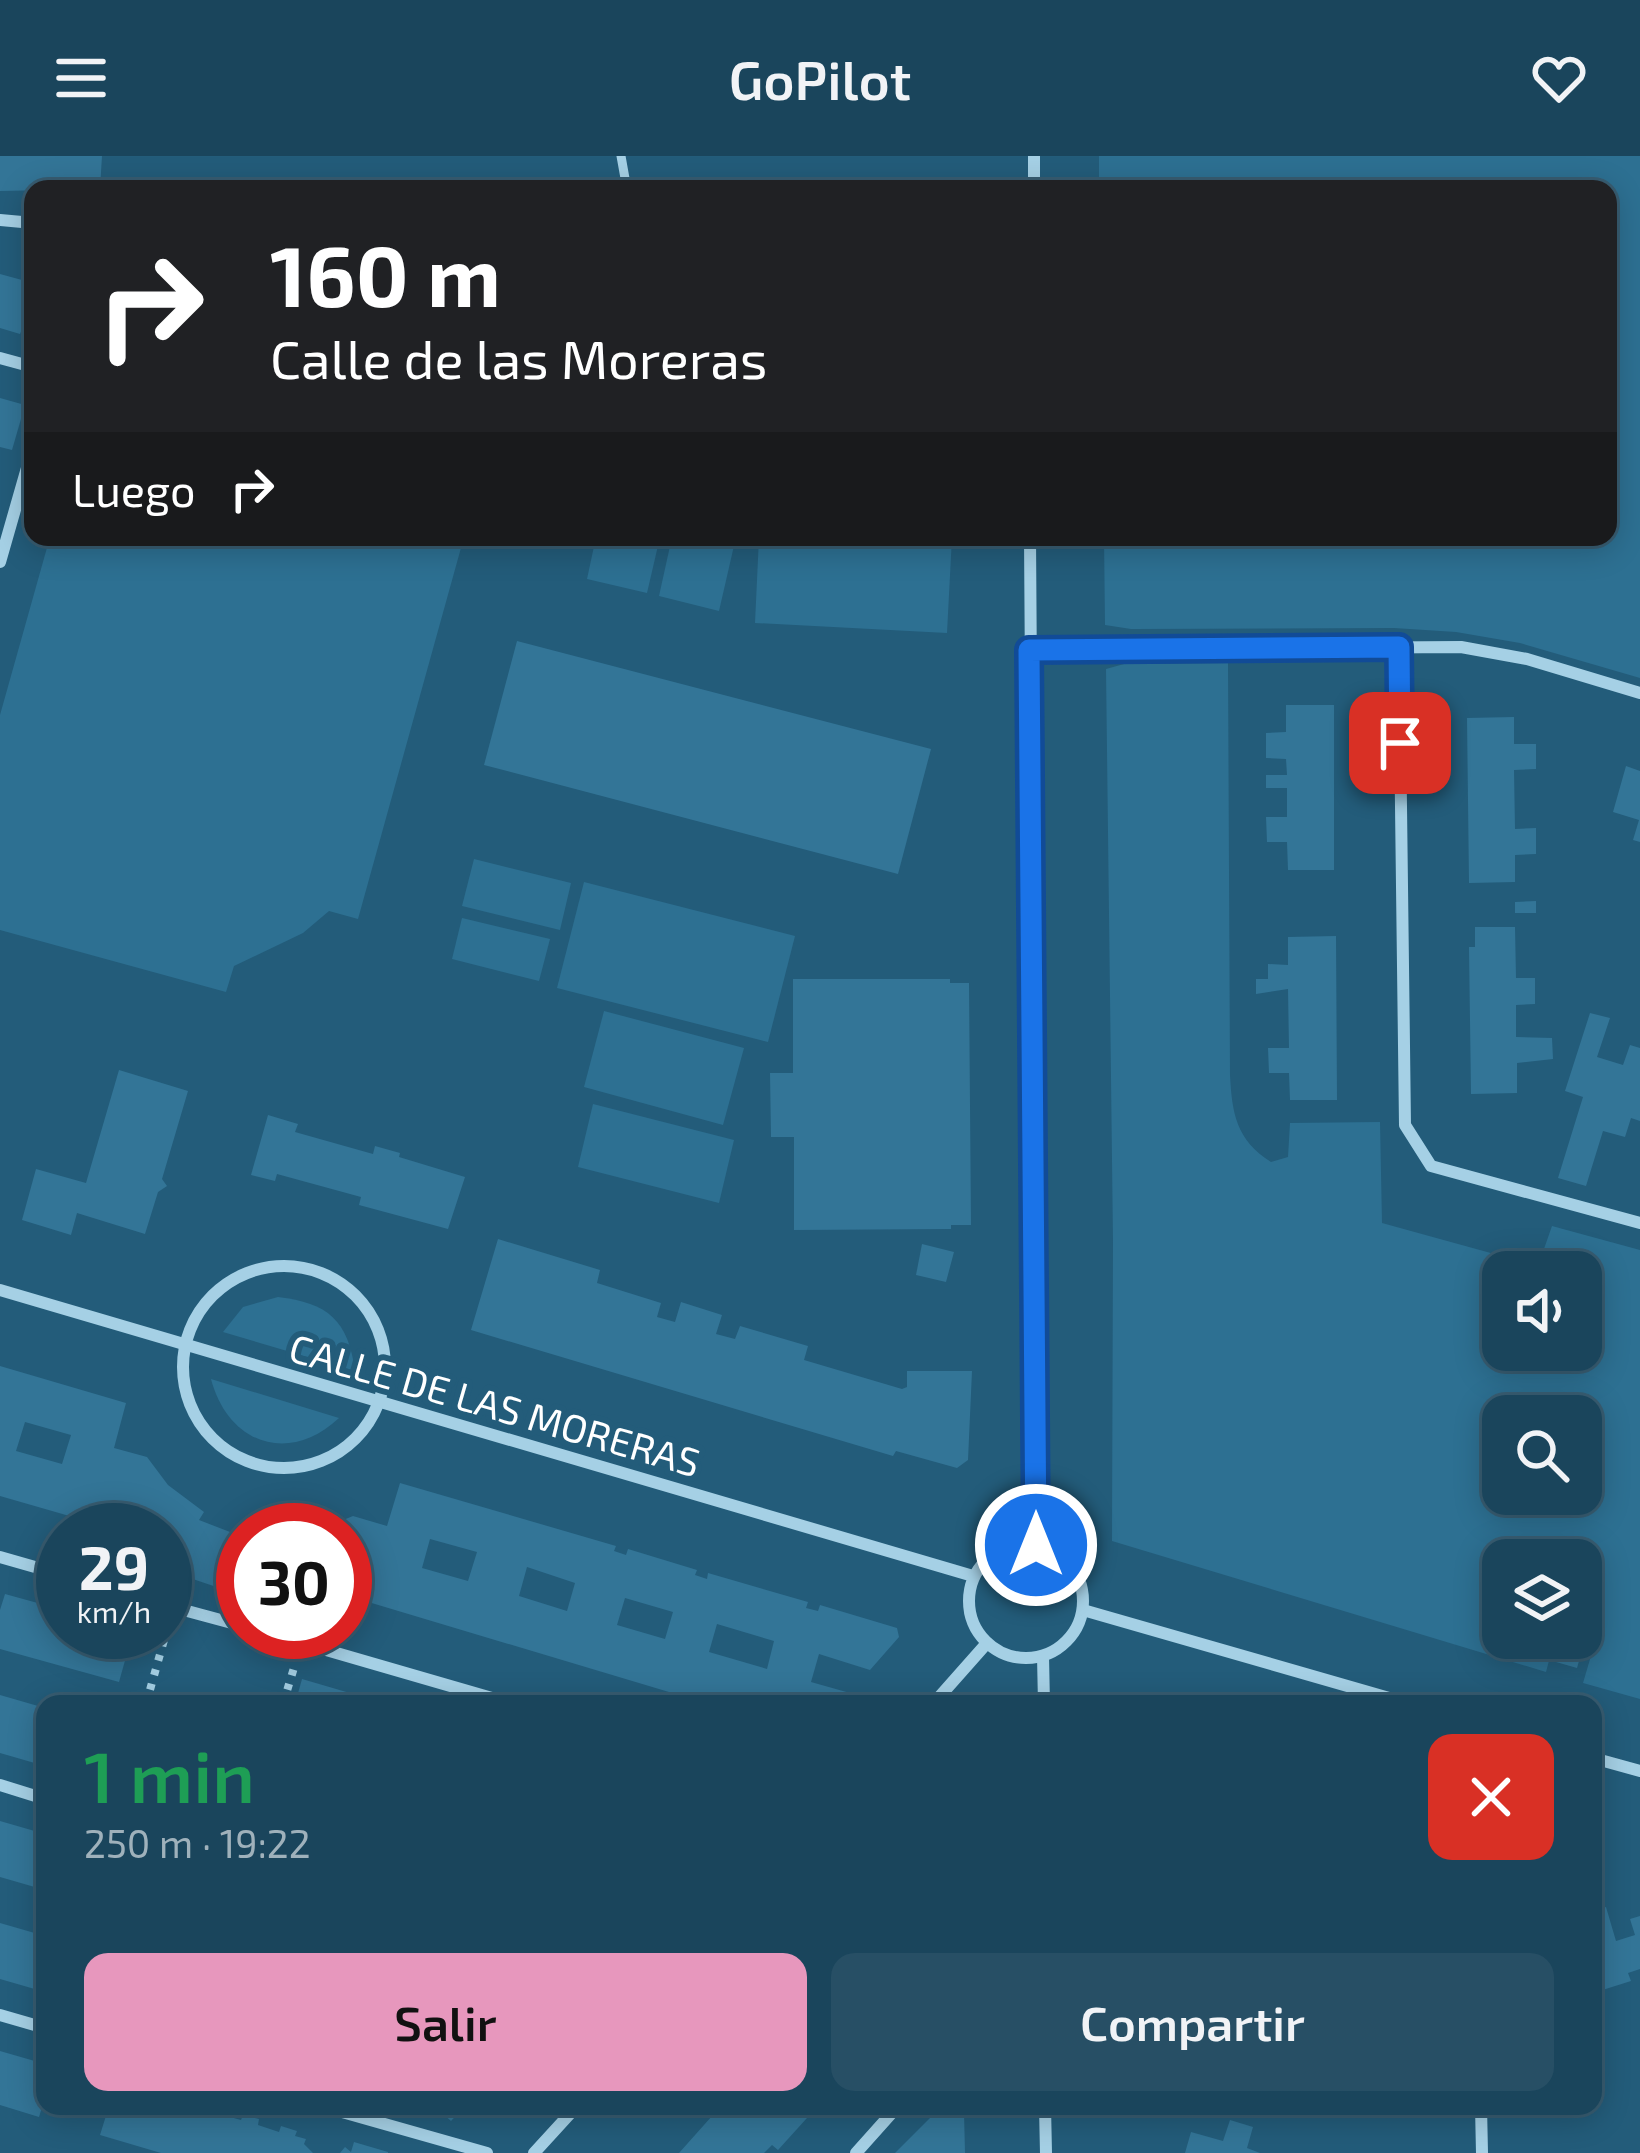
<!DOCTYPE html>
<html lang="es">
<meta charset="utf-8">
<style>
:root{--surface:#1a455c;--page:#274f65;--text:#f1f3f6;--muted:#9fb1bb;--line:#385d72;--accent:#e797bd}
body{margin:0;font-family:"Exo 2",sans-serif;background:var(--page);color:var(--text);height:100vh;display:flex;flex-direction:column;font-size:45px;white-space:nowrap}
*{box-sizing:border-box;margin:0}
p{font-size:39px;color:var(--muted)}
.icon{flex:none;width:66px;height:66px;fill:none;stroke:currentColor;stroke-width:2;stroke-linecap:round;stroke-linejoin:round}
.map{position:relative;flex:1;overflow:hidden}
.sheet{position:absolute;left:36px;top:1539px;width:1566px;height:420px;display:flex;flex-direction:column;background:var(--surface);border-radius:24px;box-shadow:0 6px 30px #0003,0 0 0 3px var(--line)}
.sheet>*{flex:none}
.guide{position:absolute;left:24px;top:24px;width:1593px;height:366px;border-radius:24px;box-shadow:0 6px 30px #0003,0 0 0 3px var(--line);background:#202124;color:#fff;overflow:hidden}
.fabs{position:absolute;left:1482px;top:1095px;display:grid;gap:24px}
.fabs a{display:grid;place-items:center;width:120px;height:120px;border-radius:24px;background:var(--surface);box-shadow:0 6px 30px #0003,0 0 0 3px var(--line);font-size:60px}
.speed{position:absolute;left:36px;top:1347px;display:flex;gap:24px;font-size:60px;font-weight:700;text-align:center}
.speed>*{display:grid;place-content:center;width:156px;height:156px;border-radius:50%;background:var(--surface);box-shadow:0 6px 30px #0003,0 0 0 3px var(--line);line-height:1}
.speed small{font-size:30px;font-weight:400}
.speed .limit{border:18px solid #d22;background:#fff;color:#111}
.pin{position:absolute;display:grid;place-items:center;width:102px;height:102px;color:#fff;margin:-51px;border-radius:24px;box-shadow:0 6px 18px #0006}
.me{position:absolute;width:132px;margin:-66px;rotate:0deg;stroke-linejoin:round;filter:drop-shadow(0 0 9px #0008)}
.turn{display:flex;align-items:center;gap:42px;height:252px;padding:0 48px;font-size:54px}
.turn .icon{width:156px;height:156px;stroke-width:2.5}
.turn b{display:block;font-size:84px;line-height:102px}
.then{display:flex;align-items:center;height:114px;padding:0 48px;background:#0003;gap:24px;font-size:45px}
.round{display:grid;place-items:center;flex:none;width:126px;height:126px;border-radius:24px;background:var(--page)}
.headline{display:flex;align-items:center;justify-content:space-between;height:204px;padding:0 48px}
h1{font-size:72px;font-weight:600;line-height:90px;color:#1e9e55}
.action{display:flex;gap:24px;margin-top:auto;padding:24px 48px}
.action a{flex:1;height:138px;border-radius:24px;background:var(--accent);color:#111;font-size:48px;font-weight:600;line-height:138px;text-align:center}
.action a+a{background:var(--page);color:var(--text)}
header{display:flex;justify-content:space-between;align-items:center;height:156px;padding:0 48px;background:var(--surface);font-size:54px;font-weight:600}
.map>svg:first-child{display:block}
.green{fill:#2d7092;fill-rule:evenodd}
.building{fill:#337597;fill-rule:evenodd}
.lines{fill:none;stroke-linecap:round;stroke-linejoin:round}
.path{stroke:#a5d0e5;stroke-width:8;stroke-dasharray:6 9;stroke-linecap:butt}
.service{stroke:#a5d0e5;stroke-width:9}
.minor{stroke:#a5d0e5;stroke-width:12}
.route-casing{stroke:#114b97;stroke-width:30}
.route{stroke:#1a73e8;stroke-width:21}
.labels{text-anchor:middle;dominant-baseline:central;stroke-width:12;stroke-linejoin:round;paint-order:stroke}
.street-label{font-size:39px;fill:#fff;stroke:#235c7a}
</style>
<header><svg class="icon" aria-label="menu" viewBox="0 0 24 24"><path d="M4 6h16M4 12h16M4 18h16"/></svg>GoPilot<svg class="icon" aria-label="heart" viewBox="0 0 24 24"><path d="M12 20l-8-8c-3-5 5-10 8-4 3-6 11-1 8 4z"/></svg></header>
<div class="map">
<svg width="1640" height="1997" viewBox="0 0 1640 1997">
<rect width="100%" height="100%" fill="#235c7a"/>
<!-- green -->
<g class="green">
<path d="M1099,0h541v522l-120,-35 -64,-11 -62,-4 -263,1 -26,-4 -1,-88h504v-348h-509z"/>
<path d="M50,381h414l-106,382 -29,-8 -26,22 -69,33 -8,26 -226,-62v-215z"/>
<path d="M596,381h64l-13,56 -60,-14z"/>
<path d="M672,381h64l-17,74 -60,-15z"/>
<path d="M759,381h193l-5,96 -192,-10z"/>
<path d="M1228,507l2,412c2,38 6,65 41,87l17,-5 2,-34 90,-1 2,101 156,43 14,-40 88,24v449l-57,-16 10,-34 -38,-11 -9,34 -434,-131 1,-300 -7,-572 18,-5zM1503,1116h78v78h-78zM1503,1260h78v78h-78zM1503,1404h78v78h-78z"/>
<path d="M474,703l97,24 -11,47 -98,-24z"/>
<path d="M584,726l211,54 -27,106 -211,-54z"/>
<path d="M462,762l88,21 -11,42 -87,-22z"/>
<path d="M604,855l140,37 -21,77 -139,-38z"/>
<path d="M593,948l141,36 -15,63 -141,-36z"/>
<path d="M278,1141c50,6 70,23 77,74l-132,-39 20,-25z"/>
<path d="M211,1223l128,39c-50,47 -111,26 -128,-39z"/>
</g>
<!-- building -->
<g class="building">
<path d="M0,0h102l-2,33 -100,2z"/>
<path d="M0,118l33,9v49l-11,-3 -2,5 -20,-6z"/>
<path d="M0,242l25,7 -13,45 -12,-3z"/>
<path d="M517,485l414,108 -33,125 -414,-109z"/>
<path d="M1286,549h48v165h-46l-1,-28h-20l-1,-25h21v-29h-21v-13h21l-1,-16 -20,-1v-25l20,-1z"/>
<path d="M1514,561v27h22v25l-22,1 1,59 21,-1v26l-21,1v27l-46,1 -2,-165z"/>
<path d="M1626,610l14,5v71l-7,-2 6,-20 -26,-8z"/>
<path d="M1536,745v12h-21v-11z"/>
<path d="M1475,771h40l1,51h19v26l-19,1v32l36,1 1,21 -36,4v30l-46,1 -2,-147h6z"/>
<path d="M1336,780l1,164h-47l-1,-27h-20l-1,-25h21l-1,-59 -32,5v-15h12v-15l20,1v-28z"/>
<path d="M793,823h157v4h19l2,242h-20v4l-157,1v-93h-23l-1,-64h23z"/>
<path d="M1590,857l20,5 -13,39 26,8 7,-20 10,3v73l-9,-3 -6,19 -22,-6 -17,55 -28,-8 25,-81 -18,-6z"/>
<path d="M119,914l69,21 -26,88 5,7 -9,6 -13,42 -68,-21 -6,22 -49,-15 14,-51 50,14z"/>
<path d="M268,959l30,9 -3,8 78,22 2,-8 25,7 -1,4 66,20 -17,52 -89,-24 2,-8 -84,-23 -2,7 -24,-6z"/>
<path d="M498,1083l102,31 -3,13 64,20 -4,14 18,5 6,-20 41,13 -6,19 19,5 5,-13 68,20 -4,14 98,29 5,-2v-16h65l-4,89 -11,8 -61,-17 -3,5 -422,-126z"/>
<path d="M922,1088l32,8 -8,30 -30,-7z"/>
<path d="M0,1210l126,37 -12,45 33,9 21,28 36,27 -5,8 44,17v59l-62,-21 -2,4 -14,-8v-41h-47l-118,-34zM25,1266l46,13 -9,29 -46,-13z"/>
<path d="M400,1327l216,63 -2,5 12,4 2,-6 69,21 -2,5 12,4 1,-6 100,29 -2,6 12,3 2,-6 77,23 2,9 -29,33 -51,-16 -8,28 39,11 -10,11h-131l-364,-109v-51l4,-15h-28l32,-13 34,10zM430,1383l47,13 -9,29 -46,-13zM527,1411l48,16 -8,28 -48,-15zM625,1442l48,14 -8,27 -48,-14zM717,1468l57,17 -7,28 -58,-17z"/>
<path d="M5,1438l58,16v22h70l-14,50 -119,-33v-39z"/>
<path d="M1559,1492l22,6 -4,14 -21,-6z"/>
<path d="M302,1523l82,24v1h-89z"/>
<path d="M0,1539l45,13v58l-45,-13z"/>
<path d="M0,1665l45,13v56l-45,-13z"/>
<path d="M1606,1751l10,34 19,-6 -5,-16 10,-3v53l-12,4 3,8 -38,12v-82z"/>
<path d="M0,1767l45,13v56l-45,-13z"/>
<path d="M0,1895l45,13v34l-6,19 -39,-12z"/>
<path d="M109,1950l94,3 9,-3 9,3 -2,5 22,6 2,-5 16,4 -1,6 21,7 2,-6 16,5 -2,5 11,3 -2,5 9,9h-152l-61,-18z"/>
<path d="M434,1950h31l-14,15z"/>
<path d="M702,1950h105l-6,6 6,6 -29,32 -6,-5 -8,8h-85l33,-37z"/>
<path d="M964,1956l1,41h-70l40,-40z"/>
<path d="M1230,1964l23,7 -6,21 13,5h-75l6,-21 32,9z"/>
<path d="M354,1986l34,10v1h-48l5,-6 6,5z"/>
</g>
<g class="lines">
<!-- path -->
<g class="path">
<path d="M146,1548l22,-78"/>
<path d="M283,1548l13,-43"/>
</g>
<!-- service -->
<g class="service">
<path d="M621,0l5,28"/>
<path d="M619,33l7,-5 43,5"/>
</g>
<!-- minor -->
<g class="minor">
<path d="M1034,0v33"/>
<path d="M0,64l33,3"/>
<path d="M0,202l33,9"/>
<path d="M1030,381l7,1008"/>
<path d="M0,406l33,-115"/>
<path d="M1399,491l6,478 26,41 209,57"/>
<path d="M1029,494l432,-3 66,12 113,34"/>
<circle cx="284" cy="1211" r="101"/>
<path d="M0,1134l973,286"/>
<circle cx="1026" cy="1445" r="57"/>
<path d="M0,1401l63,18"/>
<path d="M165,1449l78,21"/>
<path d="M1083,1454l327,94"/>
<path d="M264,1476l249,72"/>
<path d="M1043,1500l1,48"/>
<path d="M933,1548l54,-61"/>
<path d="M1593,1602l47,13"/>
<path d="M0,1629l45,14"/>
<path d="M0,1859l45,13"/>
<path d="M321,1950l166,47"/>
<path d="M1045,1950l1,47"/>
<path d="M1481,1950l1,47"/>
<path d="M534,1997l43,-47"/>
<path d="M856,1997l42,-47"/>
</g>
</g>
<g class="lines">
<!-- route casing -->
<g class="route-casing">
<path id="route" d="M1036,1389l-7,-895 370,-3 1,96"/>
</g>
<!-- route -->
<use href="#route" class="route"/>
</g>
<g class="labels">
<!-- street labels -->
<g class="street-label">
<text transform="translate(495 1248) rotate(16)">CALLE DE LAS MORERAS</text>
</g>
</g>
</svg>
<div class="fabs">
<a><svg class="icon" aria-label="sound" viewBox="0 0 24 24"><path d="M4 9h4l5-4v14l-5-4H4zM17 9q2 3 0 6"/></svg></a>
<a><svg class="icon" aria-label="search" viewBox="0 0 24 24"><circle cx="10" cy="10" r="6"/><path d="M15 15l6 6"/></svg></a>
<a><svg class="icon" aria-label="layers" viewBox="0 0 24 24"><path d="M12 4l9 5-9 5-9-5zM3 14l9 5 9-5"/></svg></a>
</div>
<div class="speed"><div>29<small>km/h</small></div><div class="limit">30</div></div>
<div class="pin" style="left:1400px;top:587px;background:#d93025"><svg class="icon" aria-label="arrive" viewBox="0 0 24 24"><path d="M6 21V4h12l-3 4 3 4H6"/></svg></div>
<svg class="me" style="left:1036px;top:1389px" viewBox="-20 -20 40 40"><circle r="17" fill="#1a73e8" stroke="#fff" stroke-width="3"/><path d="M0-11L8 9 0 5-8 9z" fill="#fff"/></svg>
<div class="guide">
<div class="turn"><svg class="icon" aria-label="right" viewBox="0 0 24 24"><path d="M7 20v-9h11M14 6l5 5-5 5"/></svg><div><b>160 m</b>Calle de las Moreras</div></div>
<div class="then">Luego<svg class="icon" aria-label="right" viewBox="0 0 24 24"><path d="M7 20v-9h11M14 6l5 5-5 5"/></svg></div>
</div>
<section class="sheet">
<div class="headline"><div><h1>1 min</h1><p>250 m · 19:22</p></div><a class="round" style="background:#d93025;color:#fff"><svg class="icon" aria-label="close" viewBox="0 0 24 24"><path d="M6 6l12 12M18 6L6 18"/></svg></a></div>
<div class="action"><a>Salir</a><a>Compartir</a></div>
</section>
</div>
